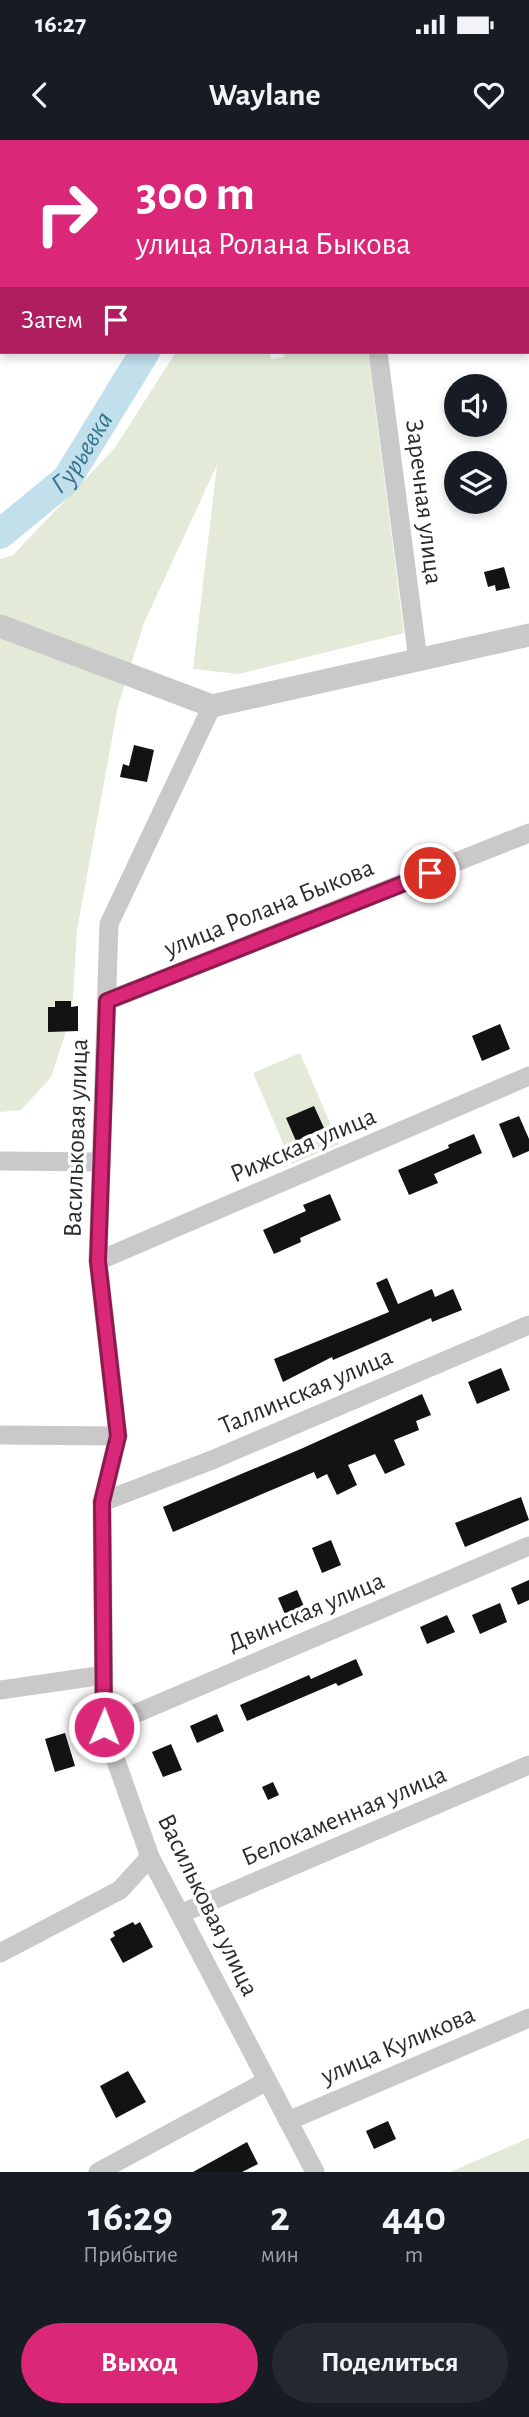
<!DOCTYPE html>
<html lang="ru">
<meta charset="utf-8">
<style>
:root{--surface:#171b24;--page:#242831;--text:#f1f3f6;--muted:#9ea1a6;--accent:#db2777}
body{margin:0;font-family:"Alegreya Sans",sans-serif;background:var(--page);color:var(--text);height:100vh;display:flex;flex-direction:column;font-size:26px;white-space:nowrap}
*{box-sizing:border-box;margin:0}
p{font-size:23px;color:var(--muted)}
.icon{flex:none;width:38px;height:38px;fill:none;stroke:currentColor;stroke-width:2;stroke-linecap:round;stroke-linejoin:round}
.map{position:relative;height:2032px;overflow:hidden}
.side{display:flex;flex-direction:column;background:var(--surface);flex:1}
.side>*{flex:none}
.banner{position:absolute;left:0px;top:0px;width:530px;height:214px;box-shadow:0 4px 10px #0003;background:#db2777;color:#fff;overflow:hidden}
.controls{position:absolute;left:444px;top:234px;display:grid;gap:14px}
.controls a{display:grid;place-items:center;width:63px;height:63px;border-radius:50%;background:var(--surface);box-shadow:0 4px 10px #0003;font-size:35px}
.pin{position:absolute;display:grid;place-items:center;width:60px;height:60px;color:#fff;margin:-30px;border:4px solid #fff;border-radius:50%;box-shadow:0 2px 7px #0007}
.me{position:absolute;width:77px;margin:-38px;rotate:1deg;stroke-linejoin:round;filter:drop-shadow(0 0 5px #0008)}
.turn{display:flex;align-items:center;gap:24px;height:147px;padding:0 21px;font-size:32px}
.turn .icon{width:91px;height:91px;stroke-width:2.5}
.turn b{display:block;font-size:49px;line-height:60px}
.then{display:flex;align-items:center;height:66px;padding:0 21px;background:#0003;gap:14px;font-size:26px}
.eta{display:flex;justify-content:space-evenly;align-items:center;height:119px;text-align:center}
.eta b{font-size:42px;font-weight:700;line-height:49px}
.primary-button{display:flex;gap:14px;margin-top:auto;padding:14px 21px}
.primary-button a{flex:1;height:80px;border-radius:42px;background:var(--accent);color:#fff;font-size:28px;font-weight:700;line-height:80px;text-align:center}
.primary-button a+a{background:var(--page);color:var(--text)}
.status{display:flex;justify-content:space-between;align-items:center;height:49px;padding:0 35px;background:var(--surface);direction:ltr}
.status svg{height:19px;fill:currentColor}
header{display:flex;justify-content:space-between;align-items:center;height:91px;padding:0 21px;background:var(--surface);font-size:32px;font-weight:700}
.map>svg:first-child{display:block}
.green{fill:#e3ead8}
.lines{fill:none;stroke-linecap:round;stroke-linejoin:round}
.stream{stroke:#c2dfec;stroke-width:5}
.river{stroke:#c2dfec;stroke-width:30}
.building{fill:#131313}
.minor{stroke:#c9c9c9;stroke-width:19}
.tertiary{stroke:#c9c9c9;stroke-width:23}
.route-casing{stroke:#8e194d;stroke-width:18}
.route{stroke:#db2777;stroke-width:12}
.labels{text-anchor:middle;dominant-baseline:central;stroke-width:7;stroke-linejoin:round;paint-order:stroke}
.street-label{font-size:26px;fill:#2c2c2c;stroke:#fff}
.water-label{font-size:28px;font-style:italic;fill:#377590;stroke:#fff}
</style>
<div class="status"><b>16:27</b><svg viewBox="0 0 49 12"><path d="M0 12V9h3v3zM5 12V6h3v6zM10 12V3h3v9zM15 12V0h3v12zM26 1h20v11H26zM47 4h2v5h-2z"/></svg></div>
<header><svg class="icon" aria-label="back" viewBox="0 0 24 24"><path d="M15 5l-7 7 7 7"/></svg>Waylane<svg class="icon" aria-label="heart" viewBox="0 0 24 24"><path d="M12 20l-8-8c-3-5 5-10 8-4 3-6 11-1 8 4z"/></svg></header>
<div class="map">
<svg width="529" height="2032" viewBox="0 0 529 2032">
<rect width="100%" height="100%" fill="#fff"/>
<!-- green -->
<g class="green">
<path d="M143,0h199v2h-196z"/>
<path d="M176,212h94l1,7 13,-2 -1,-5h85l36,281 -165,41 -46,-5 24,-204 -73,158 -26,83 -41,224 -5,83 -21,64 -30,33 -21,2v-553l13,-4 101,-106z"/>
<path d="M300,913l39,91 -47,20 -39,-91z"/>
<path d="M529,1998v34h-79z"/>
</g>
<g class="lines">
<!-- stream -->
<path class="stream" d="M182,2v-2"/>
<!-- river -->
<g class="river">
<path d="M46,0l2,2"/>
<path id="s1" d="M0,394l67,-55 78,-127"/>
</g>
</g>
<!-- building -->
<g class="building">
<path d="M504,427l6,21 -14,3 -1,-6 -7,2 -4,-15z"/>
<path d="M134,605l20,5 -7,32 -27,-5 3,-13 6,2z"/>
<path d="M55,861h16v6l7,-1v25l-30,1v-25h7z"/>
<path d="M500,884l10,25 -28,12 -10,-25z"/>
<path d="M314,966l10,22 -28,13 -10,-23z"/>
<path d="M519,976l10,23v12l-16,7 -14,-34z"/>
<path d="M474,994l8,19 -48,21 4,9 -29,12 -11,-25 51,-22 -1,-3z"/>
<path d="M330,1054l11,26 -41,18 1,4 -27,12 -11,-24 43,-19 -3,-6z"/>
<path d="M387,1138l11,26 34,-15 3,8 18,-8 9,21 -30,12 -1,-4 -98,42 -1,-3 -49,25 -9,-23 115,-47 -13,-29z"/>
<path d="M501,1228l9,22 -33,14 -9,-22z"/>
<path d="M422,1254l9,21 -15,6 3,9 -25,10 11,25 -20,9 -10,-20 -27,11 9,20 -20,10 -10,-21 -10,5 -3,-7 -141,60 -10,-25 140,-59z"/>
<path d="M521,1357l8,23 -64,27 -10,-24z"/>
<path d="M331,1400l10,25 -19,8 -10,-25z"/>
<path d="M529,1440v20l-11,5 -7,-17z"/>
<path d="M297,1450l12,28 -19,8 -12,-28z"/>
<path d="M500,1463l7,19 -27,12 -8,-19z"/>
<path d="M447,1475l8,17 -28,12 -7,-17z"/>
<path d="M356,1519l7,16 -25,11 -2,-3 -89,38 -7,-16 69,-30 2,4z"/>
<path d="M217,1574l7,17 -27,12 -7,-17z"/>
<path d="M65,1593l10,33 -20,6 -10,-33z"/>
<path d="M171,1604l11,26 -19,7 -11,-25z"/>
<path d="M273,1642l6,13 -11,5 -6,-13z"/>
<path d="M133,1782l2,3 5,-3 13,25 -30,16 -13,-24 5,-3 -2,-4z"/>
<path d="M128,1931l18,31 -30,16 -16,-32z"/>
<path d="M388,1981l8,18 -22,10 -8,-18z"/>
<path d="M247,2002l11,22 -16,8h-49z"/>
</g>
<g class="lines">
<!-- minor -->
<g class="minor">
<path d="M378,212l40,308"/>
<path d="M212,566l-103,218 -11,337 20,175 -16,66 2,225 46,130 165,315"/>
<path d="M107,861l422,-168"/>
<path d="M0,1021l102,1"/>
<path d="M98,1121l431,-185"/>
<path d="M0,1295l118,1"/>
<path d="M102,1362l110,-42 317,-135"/>
<path d="M0,1550l104,-15"/>
<path d="M104,1587l425,-181"/>
<path d="M180,1774l349,-149"/>
<path d="M0,1813l120,-63 30,-33"/>
<path d="M288,1981l241,-103"/>
<path d="M98,2032l167,-90"/>
</g>
<!-- tertiary -->
<path class="tertiary" d="M0,486l212,80 317,-71"/>
</g>
<g class="lines">
<!-- route casing -->
<g class="route-casing">
<path id="route" d="M104,1587l-2,-225 16,-66 -20,-175 9,-260 323,-128"/>
</g>
<!-- route -->
<use href="#route" class="route"/>
</g>
<g class="labels">
<!-- street labels -->
<g class="street-label">
<text transform="translate(424 362) rotate(83)">Заречная улица</text>
<text transform="translate(269 768) rotate(-22)">улица Ролана Быкова</text>
<text transform="translate(76 998) rotate(-88)">Васильковая улица</text>
<text transform="translate(303 1005) rotate(-23)">Рижская улица</text>
<text transform="translate(306 1251) rotate(-23)">Таллинская улица</text>
<text transform="translate(306 1472) rotate(-23)">Двинская улица</text>
<text transform="translate(344 1676) rotate(-23)">Белокаменная улица</text>
<text transform="translate(208 1765) rotate(64)">Васильковая улица</text>
<text transform="translate(398 1905) rotate(-23)">улица Куликова</text>
</g>
<!-- water labels -->
<g class="water-label">
<text stroke="none"><textPath href="#s1" startOffset="117">Гурьевка</textPath></text>
</g>
</g>
</svg>
<div class="controls">
<a><svg class="icon" aria-label="sound" viewBox="0 0 24 24"><path d="M4 9h4l5-4v14l-5-4H4zM17 9q2 3 0 6"/></svg></a>
<a><svg class="icon" aria-label="layers" viewBox="0 0 24 24"><path d="M12 4l9 5-9 5-9-5zM3 14l9 5 9-5"/></svg></a>
</div>
<div class="pin" style="left:430px;top:733px;background:#d93025"><svg class="icon" aria-label="arrive" viewBox="0 0 24 24"><path d="M6 21V4h12l-3 4 3 4H6"/></svg></div>
<svg class="me" style="left:104px;top:1587px" viewBox="-20 -20 40 40"><circle r="17" fill="#db2777" stroke="#fff" stroke-width="3"/><path d="M0-11L8 9 0 5-8 9z" fill="#fff"/></svg>
<div class="banner">
<div class="turn"><svg class="icon" aria-label="right" viewBox="0 0 24 24"><path d="M7 20v-9h11M14 6l5 5-5 5"/></svg><div><b>300 m</b>улица Ролана Быкова</div></div>
<div class="then">Затем<svg class="icon" aria-label="arrive" viewBox="0 0 24 24"><path d="M6 21V4h12l-3 4 3 4H6"/></svg></div>
</div>
</div>
<section class="side">
<div class="eta">
<div><b>16:29</b><p>Прибытие</p></div>
<div><b>2</b><p>мин</p></div>
<div><b>440</b><p>m</p></div>
</div>
<div class="primary-button"><a>Выход</a><a>Поделиться</a></div>
</section>
